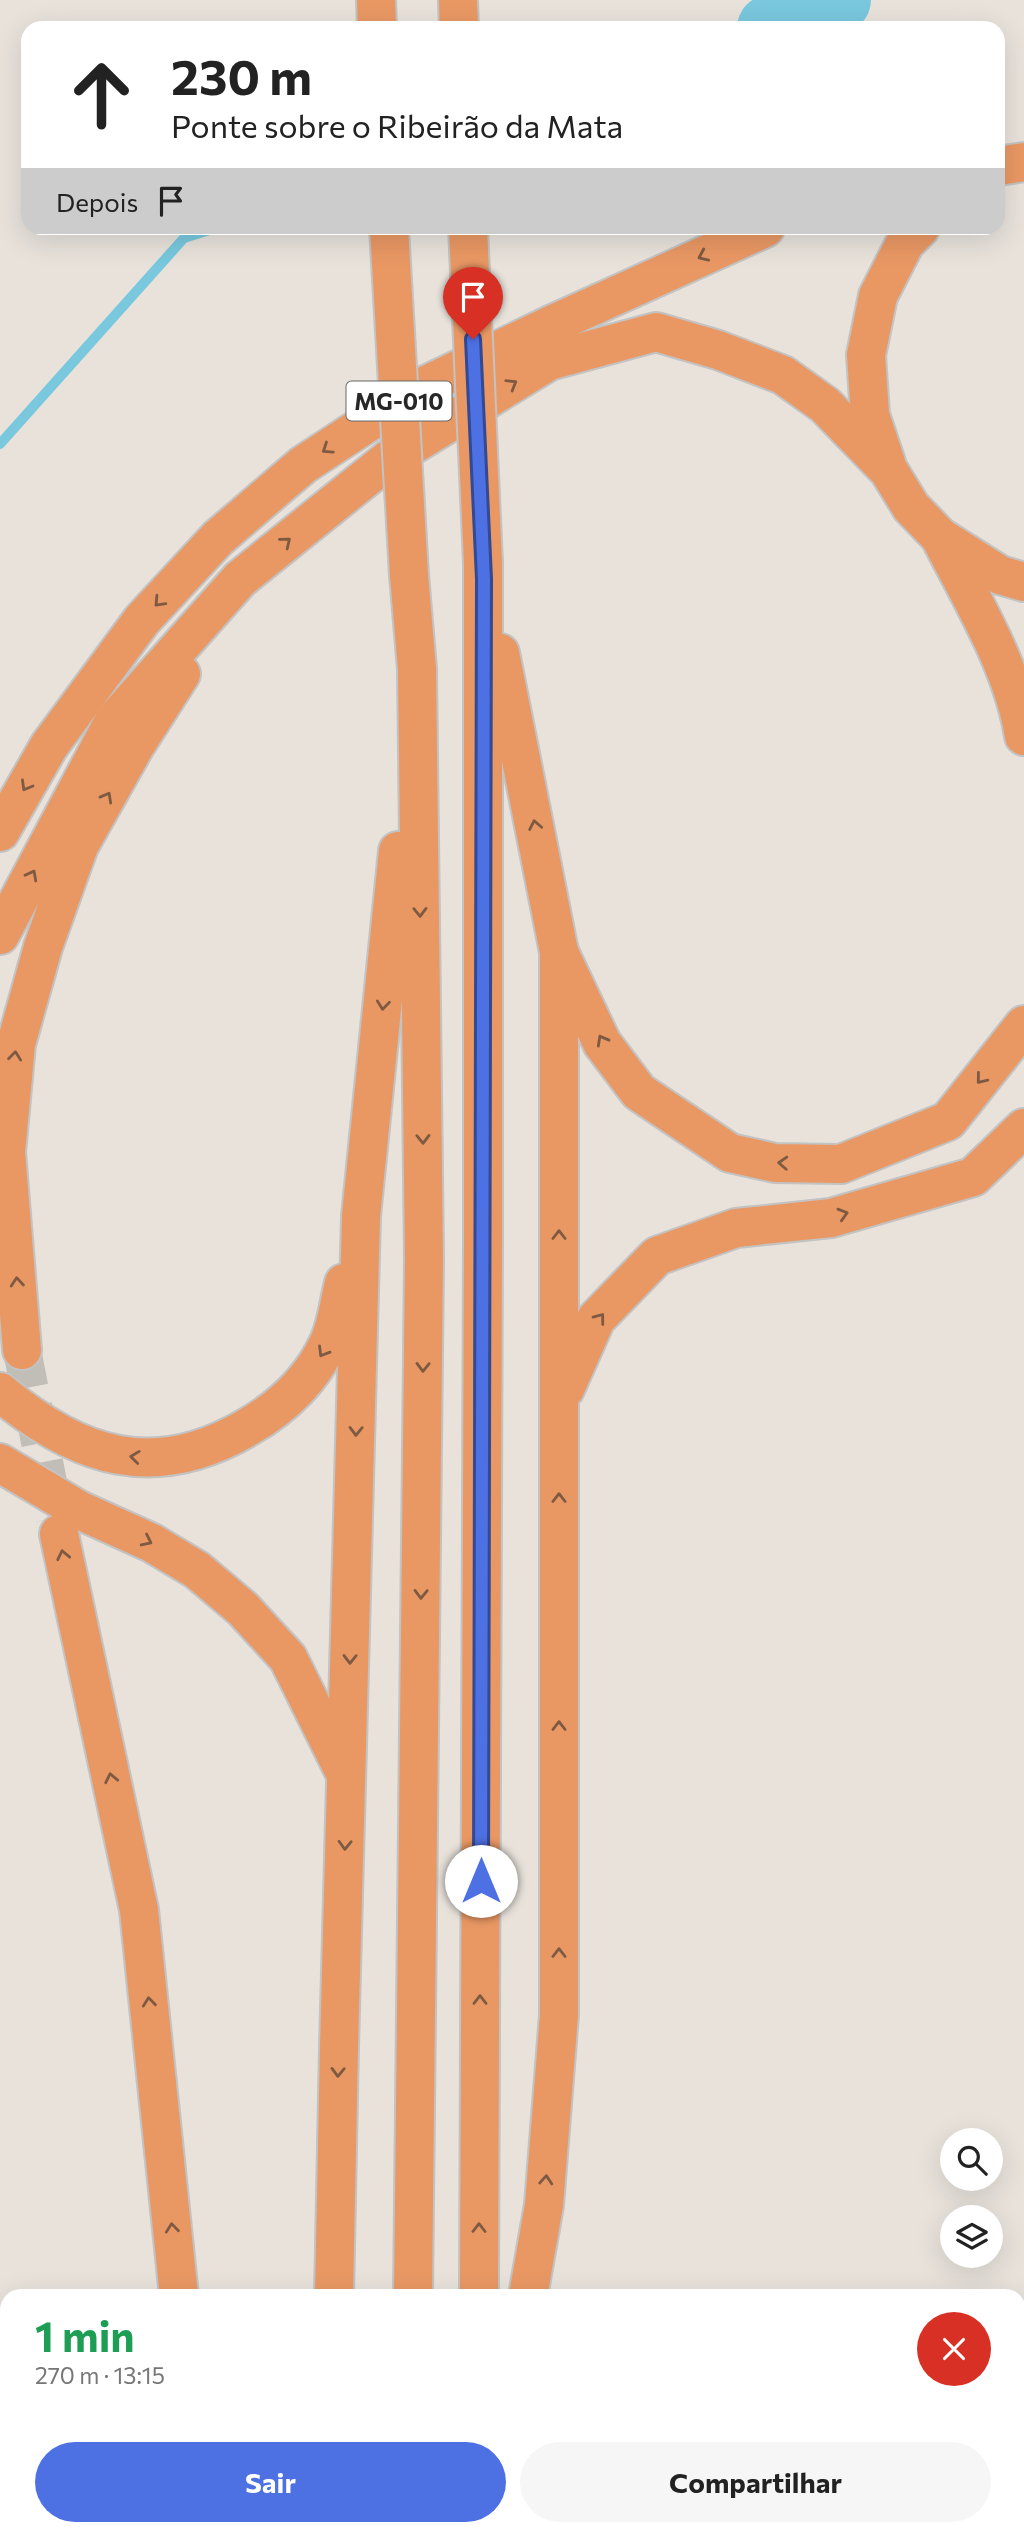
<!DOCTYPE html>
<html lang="pt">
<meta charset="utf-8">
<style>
:root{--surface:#fff;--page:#f6f6f6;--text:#222;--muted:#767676;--accent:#4d70e3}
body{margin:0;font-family:Commissioner,sans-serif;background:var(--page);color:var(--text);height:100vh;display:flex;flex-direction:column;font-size:26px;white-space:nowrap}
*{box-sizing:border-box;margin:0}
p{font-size:23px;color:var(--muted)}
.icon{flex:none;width:38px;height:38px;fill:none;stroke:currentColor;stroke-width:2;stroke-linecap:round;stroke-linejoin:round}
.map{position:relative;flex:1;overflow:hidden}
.side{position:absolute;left:0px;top:2289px;width:1026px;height:247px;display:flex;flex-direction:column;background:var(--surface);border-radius:21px 21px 0 0;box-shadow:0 7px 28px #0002}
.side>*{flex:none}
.banner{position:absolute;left:21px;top:21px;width:984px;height:214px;border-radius:21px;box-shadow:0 7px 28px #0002;background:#fff;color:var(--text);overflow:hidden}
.controls{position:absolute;left:940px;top:2128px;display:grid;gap:14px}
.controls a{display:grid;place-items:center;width:63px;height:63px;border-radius:50%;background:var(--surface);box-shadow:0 7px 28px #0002;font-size:35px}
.pin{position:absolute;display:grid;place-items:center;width:60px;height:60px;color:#fff;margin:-72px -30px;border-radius:50% 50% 50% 0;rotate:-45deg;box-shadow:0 0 7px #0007}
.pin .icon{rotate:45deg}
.me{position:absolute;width:77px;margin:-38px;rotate:0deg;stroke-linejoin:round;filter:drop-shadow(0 0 5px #0008)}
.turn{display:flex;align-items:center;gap:24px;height:147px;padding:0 35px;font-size:32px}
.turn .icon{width:91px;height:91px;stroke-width:2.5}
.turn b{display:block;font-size:49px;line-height:60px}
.then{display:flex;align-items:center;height:66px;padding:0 35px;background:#0003;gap:14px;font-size:26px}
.round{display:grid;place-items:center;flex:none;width:74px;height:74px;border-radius:37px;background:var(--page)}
.head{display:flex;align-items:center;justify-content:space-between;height:119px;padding:0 35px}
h1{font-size:42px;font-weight:700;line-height:52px;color:#1e9e55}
.cta{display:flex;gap:14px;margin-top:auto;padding:14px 35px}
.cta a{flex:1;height:80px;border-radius:42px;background:var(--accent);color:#fff;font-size:28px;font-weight:700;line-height:80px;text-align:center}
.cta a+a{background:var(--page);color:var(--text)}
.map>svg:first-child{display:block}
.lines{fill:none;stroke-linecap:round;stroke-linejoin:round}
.stream{stroke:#79c8de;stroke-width:10}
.river{stroke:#79c8de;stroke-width:66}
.highway-tunnel{stroke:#c1bdb7;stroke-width:38;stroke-dasharray:38 19;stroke-linecap:butt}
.secondary-casing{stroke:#c9ccd8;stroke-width:42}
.highway-casing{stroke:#c3c3c3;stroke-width:42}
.secondary{stroke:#fff;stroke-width:38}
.highway{stroke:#e99864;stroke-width:38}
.highway-bridge-casing{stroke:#c3c3c3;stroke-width:42;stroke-linecap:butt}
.highway-bridge{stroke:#e99864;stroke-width:38}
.oneway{stroke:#7e5a42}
.route-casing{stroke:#324994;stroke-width:18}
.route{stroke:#4d70e3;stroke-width:12}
.labels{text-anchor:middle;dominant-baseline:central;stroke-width:7;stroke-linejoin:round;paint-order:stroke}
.shield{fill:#fff;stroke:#686868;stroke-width:2}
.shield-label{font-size:23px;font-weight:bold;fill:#272727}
</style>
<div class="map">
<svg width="1024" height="2535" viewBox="0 0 1024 2535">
<rect width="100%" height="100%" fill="#e8e2db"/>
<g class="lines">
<!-- stream -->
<path class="stream" d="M0,444l184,-206 32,-10"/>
<!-- river -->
<path class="river" d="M770,28l68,-28"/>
<!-- highway-tunnel -->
<path class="highway-tunnel" d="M22,1350l33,168"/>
<!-- secondary casing -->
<g class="secondary-casing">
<g id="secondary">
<path d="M0,2373l7,2"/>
<path d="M192,2529l1,6"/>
</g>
</g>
<!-- highway casing -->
<g class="highway-casing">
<g id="highway">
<path d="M376,0l1,28"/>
<path d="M458,0l1,28"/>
<path d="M998,166l26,-4"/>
<path d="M886,463l-16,-48 -4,-60 12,-59 27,-53 15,-15"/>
<path d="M940,537c32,64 73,129 84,199"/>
<path d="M409,575l8,94 7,590 -11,1037"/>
<path d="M500,653l59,299 43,91 37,49 91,61 45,10 66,1 107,-43 76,-96"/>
<path d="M0,832l49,-86 93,-126 76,-82 85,-73 119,-78 129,-62 214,-97"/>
<path d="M0,935l114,-214 126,-142 148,-119 161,-99 107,-29 62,18 65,25 42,30 64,66 22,36 29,30 60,38 24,7"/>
<path d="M22,1350l-16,-198 10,-108 27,-97 36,-101 56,-100 46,-72"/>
<path d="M565,1389l31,-70 61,-63 79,-28 95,-10 142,-41 51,-49"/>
<path d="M0,1392c79,66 155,90 248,35 33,-19 63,-47 80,-83 9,-18 11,-42 16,-61"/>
<path d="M0,1463l79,47 73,33 45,27 46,39 45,49 56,113"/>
<path d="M59,1534l80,376 40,386"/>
<path d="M334,2296l5,-249 22,-831 37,-365"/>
<path d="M479,2296l4,-1052v-681"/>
<path d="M528,2296l16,-91 15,-190v-1063"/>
<path d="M330,2535l1,-6"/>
<path d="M410,2535v-6"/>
<path d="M483,2535l2,-6"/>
</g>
</g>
<!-- secondary -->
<use href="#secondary" class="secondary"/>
<!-- highway -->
<use href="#highway" class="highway"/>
<!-- highway-bridge casing -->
<g class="highway-bridge-casing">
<g id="highway-bridge">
<path d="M389,228l20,347"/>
<path d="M468,228l15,335"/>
</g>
</g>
<!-- highway-bridge -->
<use href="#highway-bridge" class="highway-bridge"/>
</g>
<!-- one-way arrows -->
<defs><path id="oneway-chevron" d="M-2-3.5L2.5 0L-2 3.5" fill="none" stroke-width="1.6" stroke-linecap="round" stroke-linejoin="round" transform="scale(1.75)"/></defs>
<g class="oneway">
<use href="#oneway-chevron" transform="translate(703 256) rotate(156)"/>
<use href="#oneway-chevron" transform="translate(512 384) rotate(-31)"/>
<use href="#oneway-chevron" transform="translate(327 449) rotate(146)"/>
<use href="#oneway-chevron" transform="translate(286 542) rotate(-39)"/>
<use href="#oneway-chevron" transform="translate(159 602) rotate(133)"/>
<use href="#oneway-chevron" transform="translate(26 786) rotate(120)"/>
<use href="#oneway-chevron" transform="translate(107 797) rotate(-61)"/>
<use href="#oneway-chevron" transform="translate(535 825) rotate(-101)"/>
<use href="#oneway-chevron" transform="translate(32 875) rotate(-62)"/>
<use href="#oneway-chevron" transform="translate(420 912) rotate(89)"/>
<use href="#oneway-chevron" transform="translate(383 1005) rotate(96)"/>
<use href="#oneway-chevron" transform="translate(602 1040) rotate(-119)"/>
<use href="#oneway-chevron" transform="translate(15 1056) rotate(-84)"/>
<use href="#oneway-chevron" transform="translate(981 1079) rotate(129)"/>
<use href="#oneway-chevron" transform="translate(423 1139) rotate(89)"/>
<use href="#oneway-chevron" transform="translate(783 1163) rotate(-177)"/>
<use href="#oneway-chevron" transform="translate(843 1214) rotate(-16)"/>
<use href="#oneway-chevron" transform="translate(559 1235) rotate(-90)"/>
<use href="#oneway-chevron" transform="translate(17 1282) rotate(-95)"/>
<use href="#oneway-chevron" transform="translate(600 1318) rotate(-53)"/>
<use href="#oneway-chevron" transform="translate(323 1352) rotate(121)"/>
<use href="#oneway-chevron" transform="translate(423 1367) rotate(91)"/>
<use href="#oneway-chevron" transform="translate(356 1431) rotate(91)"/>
<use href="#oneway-chevron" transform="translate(135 1457) rotate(-173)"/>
<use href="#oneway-chevron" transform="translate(559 1498) rotate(-90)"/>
<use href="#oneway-chevron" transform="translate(147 1541) rotate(26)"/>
<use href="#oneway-chevron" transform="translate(63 1555) rotate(-102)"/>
<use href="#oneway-chevron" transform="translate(421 1594) rotate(91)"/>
<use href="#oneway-chevron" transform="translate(350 1659) rotate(91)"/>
<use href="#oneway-chevron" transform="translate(559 1726) rotate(-90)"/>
<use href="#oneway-chevron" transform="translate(111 1778) rotate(-102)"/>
<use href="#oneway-chevron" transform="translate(345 1845) rotate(92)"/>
<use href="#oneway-chevron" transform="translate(559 1953) rotate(-90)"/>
<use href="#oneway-chevron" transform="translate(480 2000) rotate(-90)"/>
<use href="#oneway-chevron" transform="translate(149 2002) rotate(-96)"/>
<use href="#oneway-chevron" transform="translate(338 2072) rotate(91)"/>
<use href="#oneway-chevron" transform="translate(546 2180) rotate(-86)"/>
<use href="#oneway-chevron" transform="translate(172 2228) rotate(-96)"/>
<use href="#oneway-chevron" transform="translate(479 2228) rotate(-90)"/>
</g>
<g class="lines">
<!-- route casing -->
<g class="route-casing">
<path id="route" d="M473,339l11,240 -3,1302"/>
</g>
<!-- route -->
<use href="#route" class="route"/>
</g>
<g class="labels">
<!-- shield labels -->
<rect class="shield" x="346.5" y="381.5" width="105" height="39" rx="5"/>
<g class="shield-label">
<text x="399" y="401">MG-010</text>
</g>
</g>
</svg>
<div class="controls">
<a><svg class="icon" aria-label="search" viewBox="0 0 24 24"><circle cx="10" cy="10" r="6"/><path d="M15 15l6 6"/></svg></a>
<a><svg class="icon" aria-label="layers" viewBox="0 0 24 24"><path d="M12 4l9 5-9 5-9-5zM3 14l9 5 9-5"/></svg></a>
</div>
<div class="pin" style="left:473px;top:339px;background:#d93025"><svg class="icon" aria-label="arrive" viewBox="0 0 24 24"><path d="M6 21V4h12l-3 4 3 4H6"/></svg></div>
<svg class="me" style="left:481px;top:1881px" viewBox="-20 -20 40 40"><circle r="19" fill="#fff"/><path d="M0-13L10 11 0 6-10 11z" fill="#4d70e3"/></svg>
<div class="banner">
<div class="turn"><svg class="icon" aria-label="ahead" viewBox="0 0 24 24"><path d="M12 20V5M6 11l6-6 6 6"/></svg><div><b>230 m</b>Ponte sobre o Ribeirão da Mata</div></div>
<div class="then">Depois<svg class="icon" aria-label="arrive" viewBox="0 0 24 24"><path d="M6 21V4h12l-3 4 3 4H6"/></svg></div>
</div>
<section class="side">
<div class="head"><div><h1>1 min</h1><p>270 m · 13:15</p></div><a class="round" style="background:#d93025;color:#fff"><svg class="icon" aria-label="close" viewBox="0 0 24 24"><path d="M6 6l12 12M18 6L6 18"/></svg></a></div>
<div class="cta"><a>Sair</a><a>Compartilhar</a></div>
</section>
</div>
